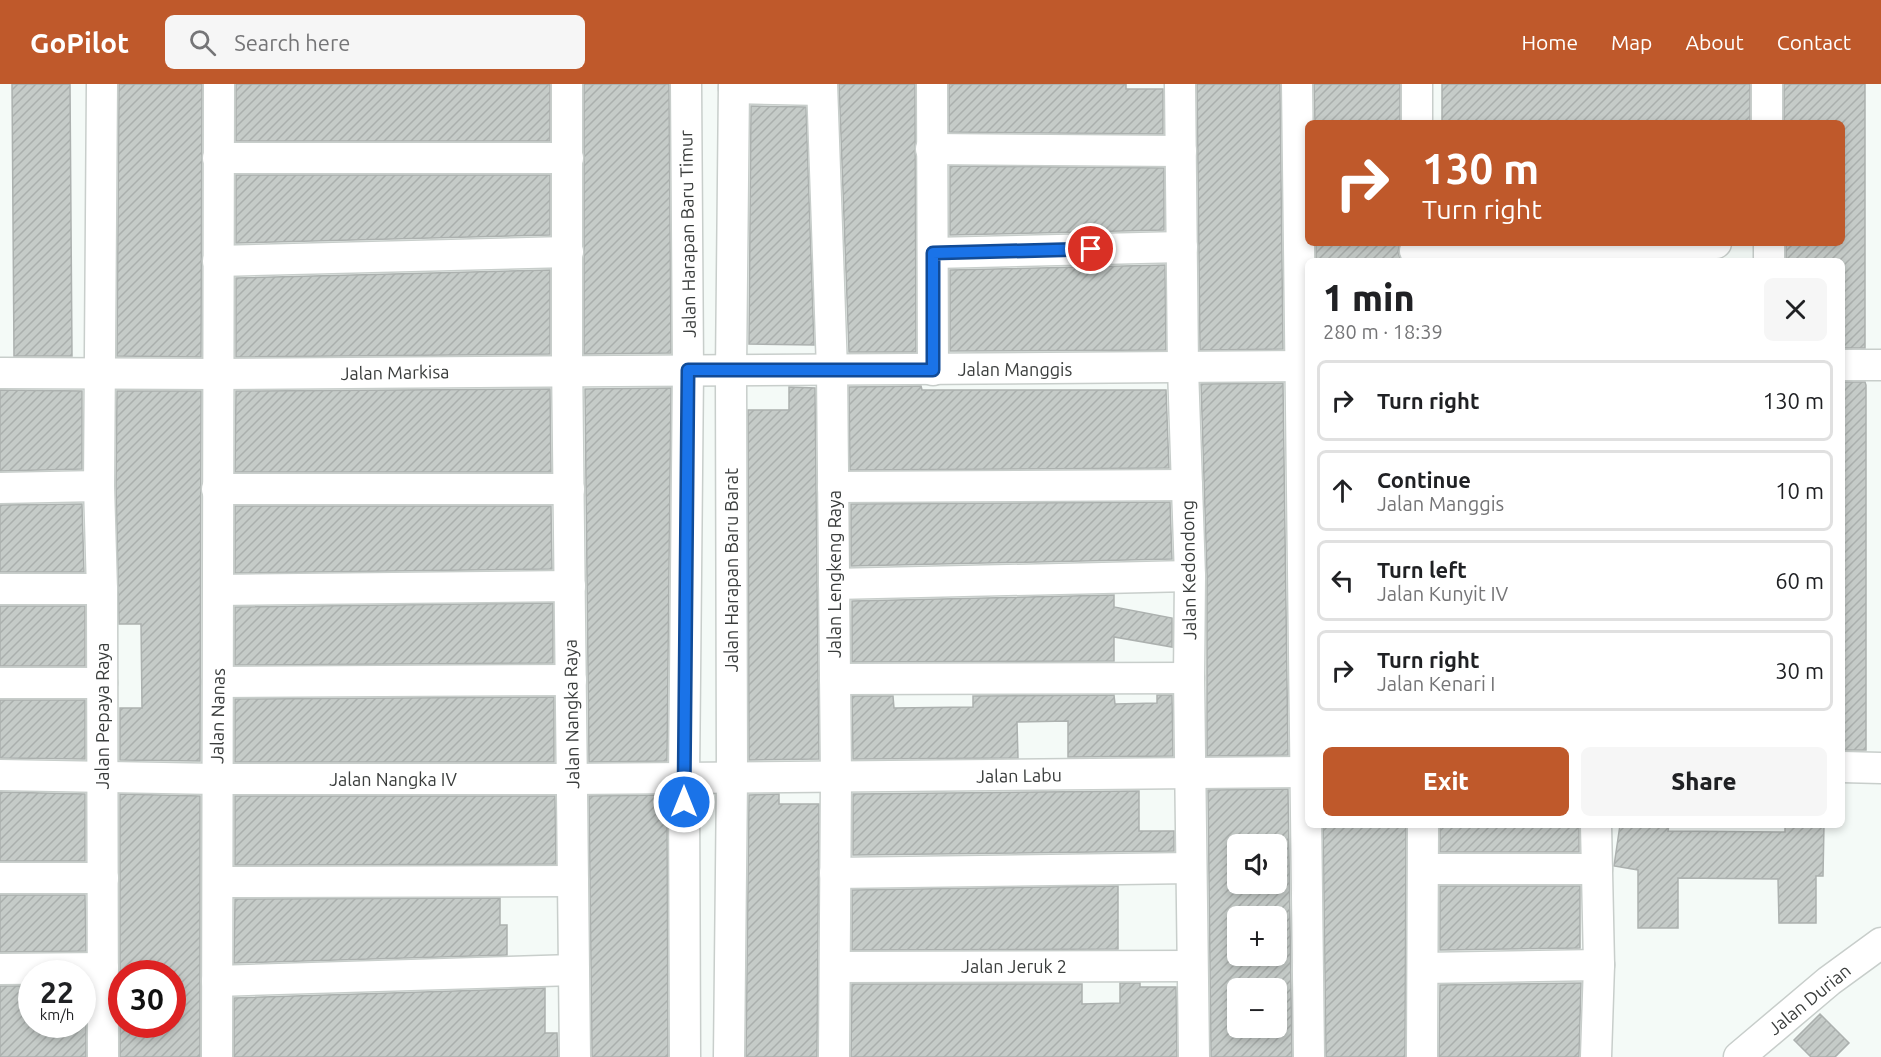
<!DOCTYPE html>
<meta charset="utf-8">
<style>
:root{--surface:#fff;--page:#f6f6f6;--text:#202124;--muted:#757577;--line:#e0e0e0;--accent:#bf592b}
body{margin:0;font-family:Ubuntu,sans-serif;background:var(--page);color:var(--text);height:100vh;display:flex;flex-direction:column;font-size:22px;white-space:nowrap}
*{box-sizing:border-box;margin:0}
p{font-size:20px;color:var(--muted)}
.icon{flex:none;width:33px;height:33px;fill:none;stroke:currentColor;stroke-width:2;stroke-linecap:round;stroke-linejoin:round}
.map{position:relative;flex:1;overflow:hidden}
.panel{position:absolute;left:1305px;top:174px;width:540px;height:570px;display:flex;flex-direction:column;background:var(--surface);border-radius:9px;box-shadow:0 3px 9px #0003}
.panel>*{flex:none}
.hud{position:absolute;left:1305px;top:36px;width:540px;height:126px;border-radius:9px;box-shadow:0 3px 9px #0003;background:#bf592b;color:#fff;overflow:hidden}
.tools{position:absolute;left:1227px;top:750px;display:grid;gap:12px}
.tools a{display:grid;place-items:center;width:60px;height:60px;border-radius:9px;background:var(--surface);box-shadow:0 3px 9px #0003;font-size:30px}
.speed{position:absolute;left:18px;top:876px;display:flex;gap:12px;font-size:30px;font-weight:700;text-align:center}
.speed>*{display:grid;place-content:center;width:78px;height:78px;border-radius:50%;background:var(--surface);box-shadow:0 3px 9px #0003;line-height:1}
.speed small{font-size:15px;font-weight:400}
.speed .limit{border:9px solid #d22;background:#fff;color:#111}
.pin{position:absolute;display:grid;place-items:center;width:51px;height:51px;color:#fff;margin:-26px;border:3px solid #fff;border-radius:50%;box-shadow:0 2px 6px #0007}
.me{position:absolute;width:66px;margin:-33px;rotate:0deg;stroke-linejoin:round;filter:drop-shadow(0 0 4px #0008)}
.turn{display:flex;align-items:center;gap:21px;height:126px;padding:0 18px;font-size:27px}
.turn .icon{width:78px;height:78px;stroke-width:2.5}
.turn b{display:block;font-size:42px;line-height:51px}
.round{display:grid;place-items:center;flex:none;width:63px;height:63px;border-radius:9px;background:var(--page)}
.summary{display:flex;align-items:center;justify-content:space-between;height:102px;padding:0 18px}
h1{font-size:36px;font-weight:800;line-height:45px}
.action{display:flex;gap:12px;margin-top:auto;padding:12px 18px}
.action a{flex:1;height:69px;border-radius:9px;background:var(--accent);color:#fff;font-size:24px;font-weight:800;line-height:69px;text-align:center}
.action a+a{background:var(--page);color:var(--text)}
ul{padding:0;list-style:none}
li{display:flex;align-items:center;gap:18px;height:81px;margin:0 12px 9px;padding:0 6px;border:3px solid var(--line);border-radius:9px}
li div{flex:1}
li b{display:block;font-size:22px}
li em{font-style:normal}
header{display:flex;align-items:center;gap:36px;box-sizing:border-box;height:84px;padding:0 30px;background:var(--accent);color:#fff}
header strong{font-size:28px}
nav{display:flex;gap:33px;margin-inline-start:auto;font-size:21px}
.search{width:420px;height:54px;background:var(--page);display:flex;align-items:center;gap:15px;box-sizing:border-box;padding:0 21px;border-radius:9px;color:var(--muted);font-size:22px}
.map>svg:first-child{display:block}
.building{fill:url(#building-hatch);stroke:#acb1af;stroke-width:1.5;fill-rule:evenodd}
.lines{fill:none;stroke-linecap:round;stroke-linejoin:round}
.minor-casing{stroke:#c8cecb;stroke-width:33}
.minor{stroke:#fff;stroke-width:30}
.route-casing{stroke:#114b97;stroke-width:15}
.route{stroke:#1a73e8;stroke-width:10}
.labels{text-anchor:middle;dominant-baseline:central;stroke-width:6;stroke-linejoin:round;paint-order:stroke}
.street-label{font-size:18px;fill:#3a3d3c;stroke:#fff}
</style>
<header>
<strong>GoPilot</strong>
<div class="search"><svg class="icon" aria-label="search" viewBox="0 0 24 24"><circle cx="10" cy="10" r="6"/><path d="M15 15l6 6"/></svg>Search here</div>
<nav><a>Home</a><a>Map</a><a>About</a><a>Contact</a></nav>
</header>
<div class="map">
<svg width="1881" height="973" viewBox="0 0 1881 973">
<defs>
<pattern id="building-hatch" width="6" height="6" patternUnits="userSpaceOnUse" patternTransform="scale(1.5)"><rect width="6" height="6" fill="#c5cbc8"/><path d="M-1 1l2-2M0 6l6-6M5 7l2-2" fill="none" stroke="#aaafad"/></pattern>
</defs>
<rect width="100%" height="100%" fill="#f4faf7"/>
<!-- building -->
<g class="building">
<path d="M12,0h58l2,272h-58z"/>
<path d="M119,0h83l-1,273 -84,-1z"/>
<rect x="236" y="0" width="314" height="57"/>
<path d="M584,0h85l2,269 -87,1z"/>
<path d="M839,0h76l1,268h-67z"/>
<path d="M949,0h177v5h37v45l-214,-2z"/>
<path d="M1197,0h83l3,265 -83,1z"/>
<path d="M1314,0h86v39h-85z"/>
<rect x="1442" y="0" width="308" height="39"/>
<path d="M1784,0h81v264h-23v-87h-56v-18h56v-120h-58z"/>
<path d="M751,22l55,1 8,238 -65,-1z"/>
<path d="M950,82l214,2v62l-214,5z"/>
<path d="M236,91h314v60l-314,8z"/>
<path d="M1316,159h84l-2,9 3,9h-85z"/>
<path d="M1165,181l1,85 -216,1v-81z"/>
<path d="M550,186v84l-314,3v-79z"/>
<path d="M1842,298h23l1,3v365h-24z"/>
<path d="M1283,299l5,372 -81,1v-181l-6,-191z"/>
<path d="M921,302l1,4h244l3,78 -319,2 -1,-83z"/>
<path d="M789,303l26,1 4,371 -70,1 -1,-350h41z"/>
<path d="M671,304l-4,373 -78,1 -4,-373z"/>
<path d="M550,305l1,83h-316l1,-81z"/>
<path d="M0,306l82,1v78l-82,2z"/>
<path d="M117,307h84l-1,370 -80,-1v-52h22l-1,-84h-22l-3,-138z"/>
<path d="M1170,418l2,57 -321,7v-62z"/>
<path d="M82,420l2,68h-84v-67z"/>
<path d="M235,422h316l1,63 -317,4z"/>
<path d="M1114,511v12l58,11v29l-58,-10v24l-262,1v-61z"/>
<path d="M553,519v60l-318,2v-58z"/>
<rect x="0" y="522" width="85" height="60"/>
<path d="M1114,611l1,9 42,-1v-8h15l1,61 -105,1v-36l-51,1 1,36 -165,1 -1,-63h41l1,12 79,-1v-11z"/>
<path d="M554,613v65h-319v-63z"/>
<path d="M0,616h85v59l-85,-1z"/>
<path d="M1288,705l4,268h-81l-3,-267zM1238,760h38v40h-38zM1238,832h38v40h-38zM1238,904h38v40h-38z"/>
<path d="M1139,707v40h35v20l-321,4v-61z"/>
<path d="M0,708l85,2v67h-85z"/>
<path d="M120,710l80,2v261h-80v-33h52v-50h-52z"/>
<path d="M779,710v10h40l-2,253h-71l3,-262z"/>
<path d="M667,711l1,262h-76l-3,-261z"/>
<path d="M235,712h320l1,68 -321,1z"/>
<path d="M1323,741l83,1 -1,231h-79z"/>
<rect x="1440" y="741" width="139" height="27"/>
<path d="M1620,741h49l-1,6 117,1v-7h39l-1,51h-7v47h-37l-1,-44 -100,-1v50h-40v-58l-24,-4z"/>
<path d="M1118,802v63l-266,1v-60z"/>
<path d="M1440,802h140v62l-140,2z"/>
<path d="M0,811h85l1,56 -86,1z"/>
<path d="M500,814v27h7v30l-273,8 1,-64z"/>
<path d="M1120,899h20v4h36l1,70h-326l1,-73h230v20l38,-1z"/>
<path d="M1581,899l-2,74h-140l1,-72z"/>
<path d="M0,902h32v38h54v33h-86z"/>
<path d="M545,904v45h12l1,24h-324v-59z"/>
<path d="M1820,930l29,29 -14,14h-24l-17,-17z"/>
</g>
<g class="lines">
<!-- minor casing -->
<g class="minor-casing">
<g id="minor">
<path d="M102,0l-3,402 3,103 1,468"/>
<path d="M567,0v273l8,700"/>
<path d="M822,0l10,286 4,408 -2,279"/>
<path d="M932,0l1,286"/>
<path d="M1180,0l3,284 7,208 -1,102 5,379"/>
<path d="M1297,0l12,973"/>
<path d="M1767,0v39"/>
<path d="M734,4l88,2"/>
<path d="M1417,39v-39"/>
<path d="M931,65l250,2"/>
<path d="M218,74h350"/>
<path d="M1769,159v18"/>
<path d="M1415,167l301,-8"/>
<path d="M933,169l249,-6"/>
<path d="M218,177l350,-9"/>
<path d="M1842,281h39"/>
<path d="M0,289l218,1 1090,-8"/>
<path d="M833,403l354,-2"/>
<path d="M0,404l99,-2"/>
<path d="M217,405h352"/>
<path d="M834,500l356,-8"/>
<path d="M0,505h102"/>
<path d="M219,506l351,-4"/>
<path d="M835,595l354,-1"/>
<path d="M218,598l353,-2"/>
<path d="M0,599h102"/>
<path d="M1842,683l39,1"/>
<path d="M0,691l217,4h355l736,-7"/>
<path d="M1423,785h174"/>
<path d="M835,789l356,-5"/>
<path d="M0,794h103"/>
<path d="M218,798l355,-1"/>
<path d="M835,883l357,-1"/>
<path d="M1423,884l176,-3"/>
<path d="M0,885l103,-1"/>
<path d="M217,897l357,-11"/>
<path d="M217,973l2,-973"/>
<path d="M685,973l-1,-278 4,-409 -2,-286"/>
<path d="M729,973l3,-278 -1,-408 3,-287"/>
<path d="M1422,973l1,-232"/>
<path d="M1596,973l3,-92 -3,-140"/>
<path d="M1739,973l90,-76 52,-38"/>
</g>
</g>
<!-- minor -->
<use href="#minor" class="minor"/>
</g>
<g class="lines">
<!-- route casing -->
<g class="route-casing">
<path id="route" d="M684,718l4,-432h245v-117l158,-4"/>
</g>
<!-- route -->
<use href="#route" class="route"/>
</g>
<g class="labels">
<!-- street labels -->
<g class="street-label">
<text transform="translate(687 150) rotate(-91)">Jalan Harapan Baru Timur</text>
<text x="1015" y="285">Jalan Manggis</text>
<text transform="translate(395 288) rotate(-1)">Jalan Markisa</text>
<text transform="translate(731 486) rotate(-90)">Jalan Harapan Baru Barat</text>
<text transform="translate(1188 486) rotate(-91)">Jalan Kedondong</text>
<text transform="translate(834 490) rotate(-90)">Jalan Lengkeng Raya</text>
<text transform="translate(571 630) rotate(-91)">Jalan Nangka Raya</text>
<text transform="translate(102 632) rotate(-90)">Jalan Pepaya Raya</text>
<text transform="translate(217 632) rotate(-89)">Jalan Nanas</text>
<text transform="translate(1019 691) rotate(-1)">Jalan Labu</text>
<text x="393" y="695">Jalan Nangka IV</text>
<text x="1014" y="882">Jalan Jeruk 2</text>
<text transform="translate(1809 915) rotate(-39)">Jalan Durian</text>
</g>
</g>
</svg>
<div class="tools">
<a><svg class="icon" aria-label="sound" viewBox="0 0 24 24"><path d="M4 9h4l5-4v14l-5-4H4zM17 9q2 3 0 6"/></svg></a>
<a>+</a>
<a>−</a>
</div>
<div class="speed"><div>22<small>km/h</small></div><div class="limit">30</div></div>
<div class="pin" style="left:1091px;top:165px;background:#d93025"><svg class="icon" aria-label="arrive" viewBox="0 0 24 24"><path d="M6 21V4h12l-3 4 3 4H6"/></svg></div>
<svg class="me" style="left:684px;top:718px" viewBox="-20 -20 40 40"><circle r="17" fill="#1a73e8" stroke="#fff" stroke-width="3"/><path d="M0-11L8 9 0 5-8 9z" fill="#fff"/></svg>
<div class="hud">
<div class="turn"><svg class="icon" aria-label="right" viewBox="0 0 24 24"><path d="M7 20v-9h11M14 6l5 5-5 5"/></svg><div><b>130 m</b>Turn right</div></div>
</div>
<section class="panel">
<div class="summary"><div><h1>1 min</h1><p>280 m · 18:39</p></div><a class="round"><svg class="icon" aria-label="close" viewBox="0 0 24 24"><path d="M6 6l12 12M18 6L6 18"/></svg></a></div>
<ul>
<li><svg class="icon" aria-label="right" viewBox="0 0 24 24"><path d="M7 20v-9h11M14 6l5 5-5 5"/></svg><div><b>Turn right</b></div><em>130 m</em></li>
<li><svg class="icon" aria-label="ahead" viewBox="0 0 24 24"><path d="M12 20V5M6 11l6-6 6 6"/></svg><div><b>Continue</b><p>Jalan Manggis</p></div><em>10 m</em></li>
<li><svg class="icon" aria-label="left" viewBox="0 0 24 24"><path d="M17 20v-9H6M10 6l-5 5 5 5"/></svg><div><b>Turn left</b><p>Jalan Kunyit IV</p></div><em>60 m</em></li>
<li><svg class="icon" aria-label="right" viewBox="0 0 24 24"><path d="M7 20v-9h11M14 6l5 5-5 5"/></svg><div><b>Turn right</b><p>Jalan Kenari I</p></div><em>30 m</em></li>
</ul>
<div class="action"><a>Exit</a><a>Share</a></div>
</section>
</div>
